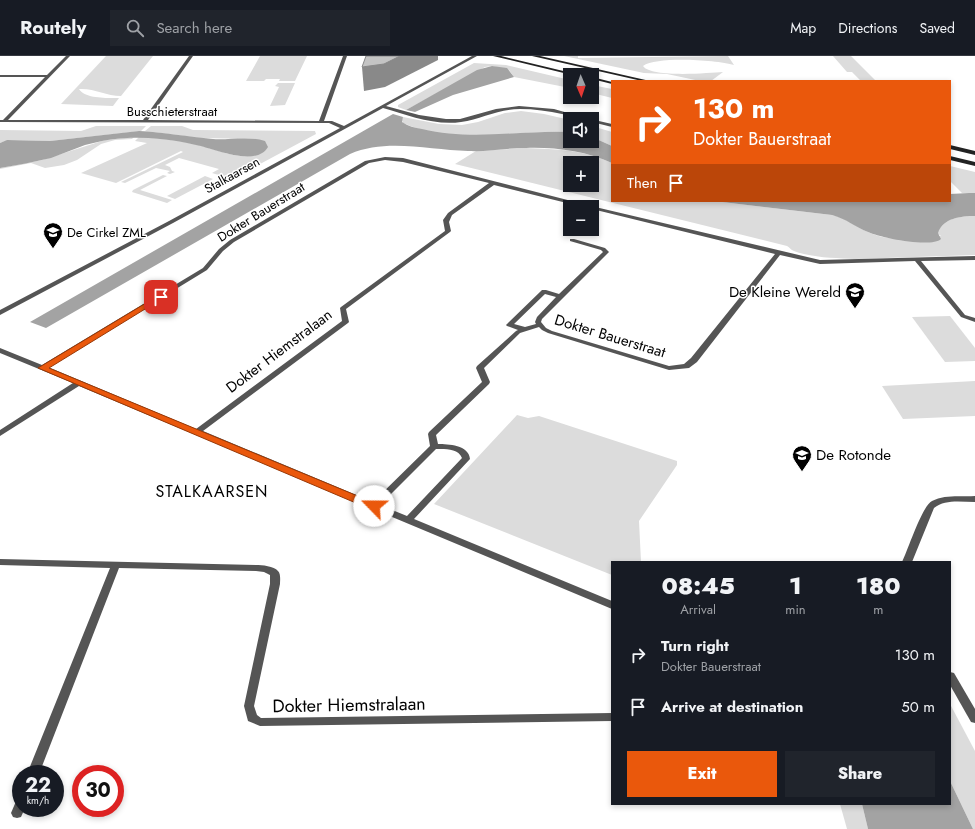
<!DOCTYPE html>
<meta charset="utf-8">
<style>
:root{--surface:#171b24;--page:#20242c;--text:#f1f3f6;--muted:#9ea1a6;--line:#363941;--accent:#ea580c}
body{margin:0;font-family:Jost,sans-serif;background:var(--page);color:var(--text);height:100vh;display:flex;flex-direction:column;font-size:15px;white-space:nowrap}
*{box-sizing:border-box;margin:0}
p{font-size:13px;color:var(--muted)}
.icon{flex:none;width:22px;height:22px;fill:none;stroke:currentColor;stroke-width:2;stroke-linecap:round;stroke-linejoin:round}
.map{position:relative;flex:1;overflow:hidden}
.drawer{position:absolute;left:611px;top:505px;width:340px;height:244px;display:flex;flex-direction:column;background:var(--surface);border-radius:0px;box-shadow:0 2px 6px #0003}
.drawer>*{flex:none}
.hud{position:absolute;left:611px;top:24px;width:340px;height:122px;border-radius:0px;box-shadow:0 2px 6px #0003;background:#ea580c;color:#fff;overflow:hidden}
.needle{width:26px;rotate:178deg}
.tools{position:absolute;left:563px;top:12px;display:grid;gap:8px}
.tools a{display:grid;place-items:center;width:36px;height:36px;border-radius:0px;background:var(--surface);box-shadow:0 2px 6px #0003;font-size:20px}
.speed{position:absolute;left:12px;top:709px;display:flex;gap:8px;font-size:20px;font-weight:700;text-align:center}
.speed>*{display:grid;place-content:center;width:52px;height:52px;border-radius:50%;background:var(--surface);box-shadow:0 2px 6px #0003;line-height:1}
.speed small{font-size:10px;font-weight:400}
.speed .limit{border:6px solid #d22;background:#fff;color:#111}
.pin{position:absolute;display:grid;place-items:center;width:34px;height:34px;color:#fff;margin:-17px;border-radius:8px;box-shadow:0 2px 6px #0006}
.me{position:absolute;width:44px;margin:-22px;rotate:293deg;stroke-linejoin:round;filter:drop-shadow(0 0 3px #0008)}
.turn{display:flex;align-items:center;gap:14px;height:84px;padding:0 16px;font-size:18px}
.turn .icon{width:52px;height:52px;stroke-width:2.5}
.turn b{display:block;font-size:28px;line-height:34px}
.then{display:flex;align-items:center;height:38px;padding:0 16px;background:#0003;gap:8px;font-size:15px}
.eta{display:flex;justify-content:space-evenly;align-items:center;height:68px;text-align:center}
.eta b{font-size:24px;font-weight:800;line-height:28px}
.action{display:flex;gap:8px;margin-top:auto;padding:8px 16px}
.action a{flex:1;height:46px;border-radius:0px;background:var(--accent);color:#fff;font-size:16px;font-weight:800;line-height:46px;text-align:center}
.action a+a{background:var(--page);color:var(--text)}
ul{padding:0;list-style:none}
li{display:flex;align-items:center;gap:12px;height:52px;padding:0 16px}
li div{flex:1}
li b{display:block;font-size:15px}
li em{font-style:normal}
header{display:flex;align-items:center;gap:24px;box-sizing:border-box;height:56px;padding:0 20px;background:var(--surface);border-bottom:1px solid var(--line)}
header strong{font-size:19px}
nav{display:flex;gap:22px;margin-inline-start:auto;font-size:14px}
.search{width:280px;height:36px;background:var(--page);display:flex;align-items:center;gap:10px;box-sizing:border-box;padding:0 14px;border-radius:0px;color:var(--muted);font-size:15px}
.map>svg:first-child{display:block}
.green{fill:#dcdcdc;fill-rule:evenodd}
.water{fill:#a3a3a3}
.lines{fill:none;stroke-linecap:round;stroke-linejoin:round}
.street{fill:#555;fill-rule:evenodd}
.secondary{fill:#222;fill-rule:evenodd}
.shaded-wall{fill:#898989}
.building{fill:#c4c4c4;stroke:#898989}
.route{fill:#ea580c;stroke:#983908}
.labels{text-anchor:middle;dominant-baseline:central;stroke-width:3;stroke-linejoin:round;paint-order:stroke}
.far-street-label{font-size:13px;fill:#000;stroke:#fff}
.far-poi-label{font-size:13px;fill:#000;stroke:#fff;text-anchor:start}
.poi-label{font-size:15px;fill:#000;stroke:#fff;text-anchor:end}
.street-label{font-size:15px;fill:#000;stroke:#fff}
.neighbourhood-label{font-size:16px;letter-spacing:1px;fill:#000;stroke:#fff}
.near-street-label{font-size:18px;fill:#000;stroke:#fff}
</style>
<header>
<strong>Routely</strong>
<div class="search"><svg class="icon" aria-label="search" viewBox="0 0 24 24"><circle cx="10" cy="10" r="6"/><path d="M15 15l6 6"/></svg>Search here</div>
<nav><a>Map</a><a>Directions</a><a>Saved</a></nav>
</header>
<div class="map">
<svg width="975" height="773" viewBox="0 0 975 773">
<rect width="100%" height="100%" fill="#fff"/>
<!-- green -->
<g class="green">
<path d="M106,0h47l-32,40c-15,0 -27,-8 -42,-7 6,10 29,9 40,9l-6,8 -52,-2z"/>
<path d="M260,0h47l-12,25h-16l1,-2h-14l-2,2h-18z"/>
<path d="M564,0h14v2l150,-2 6,9c-18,-5 -77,-9 -91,1 8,12 65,7 80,6l-12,9h-11l-33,-7 -23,-1z"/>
<path d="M829,0h22l25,25h-15l-9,-9h-5l-14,-16z"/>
<path d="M474,7l32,2 64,15v8l-56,-11 -5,-7 -17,-4 -7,1 -79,43 -8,-3v-2z"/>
<path d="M278,27h17l-10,22 -15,1 9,-19 -4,-1z"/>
<path d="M592,29l20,4v9l-20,-5z"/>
<path d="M521,55l23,3 26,6v12c-55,-2 -114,14 -167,-9l-1,-3 1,-3 36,7 23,1 16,-3 27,-9z"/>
<path d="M96,70h50l-5,5 -91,10 -42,-1 -8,3v-13l81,1z"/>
<path d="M151,70h31l11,4 122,1 1,3 -84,45 -20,-6 7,-4 -40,-11 -14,7 5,2 2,4 3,1 -5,2 -3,-1 3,-2 -14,-3 -31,15 -4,-1 62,-30 -2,-1 -65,32 -35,-10 66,-30 -12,-2 4,-4c18,1 37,3 55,7 21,4 53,22 72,5l-12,-10 -54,-1 -55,-7z"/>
<path d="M592,70l20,6v14l-20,-9z"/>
<path d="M134,81l-2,2 -17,1 -14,4 -24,16 -13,5 -19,3 -14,-5 -31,6v-1l42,-8 63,-20z"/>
<path d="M526,92c30,1 59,2 86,15v38h102l118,14c14,3 23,11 36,17 23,11 48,6 73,4l-4,-3c7,-15 23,-17 38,-17v39l-120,4c-19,-1 -42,-1 -61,-8 -3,-1 -5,-4 -7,-5l-332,-82 21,-13zM570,107h22v22h-22z"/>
<path d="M950,110l25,6v21h-13l-12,-12z"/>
<path d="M163,119l4,1 -27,14 32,10 -5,3 -35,-11 1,-2z"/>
<path d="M205,120l8,3 -38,20 -8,-3z"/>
<path d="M950,260l25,32v13l-30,1 -33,-45z"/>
<path d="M975,325v35l-72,3 -21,-33z"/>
<path d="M517,359l11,3 11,-2 138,45v4l-38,56 2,41h-29v13l-178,-71z"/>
<path d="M950,648l25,47v78h-2l-23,-48z"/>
<path d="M840,748h22l6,25h-21z"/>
</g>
<!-- water -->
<g class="water">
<path d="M492,10l15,2 7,9 -61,18 -38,17 -9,-2 71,-40z"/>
<path d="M393,58l10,3 -1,5c6,4 13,6 20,7 49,12 99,1 148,3v9h22v-4l20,9v17c-26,-12 -58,-16 -86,-15 -20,0 -39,4 -58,3 -38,-1 -82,-13 -118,3l-304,174 -16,-6z"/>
<path d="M139,75c25,1 49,6 74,8 16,1 36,-3 52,2l3,6c-12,21 -55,1 -72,-2 -12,-3 -24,-5 -36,-6 -25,-3 -51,-1 -75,6 -11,4 -23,9 -34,13 -17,4 -34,7 -51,10v-25l7,-3 43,1z"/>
<path d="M969,137h6v23c-14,0 -32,2 -37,17l3,6c-10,9 -60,-1 -73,-7 -13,-5 -21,-13 -36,-17l-118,-14h236v-7z"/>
<path d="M950,725l23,48h-105l-6,-25h88z"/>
</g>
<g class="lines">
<!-- street -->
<g class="street">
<path d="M66,0h4l-62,64h135l46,-64h4l-45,64 171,1 24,-65h4l-23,65h8l12,5 128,-70h5l-91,50 33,9 27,4h14l36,-10 23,-3 35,3 35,10c-9,0 -17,-3 -27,-5 -13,-3 -28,-5 -42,-5 -21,0 -39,10 -59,13 -26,4 -54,-7 -78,-14l-210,115 -173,92v-5l169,-89 171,-93 -11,-5 -329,-1v-2h3l42,-43h-45v-2h47z"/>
<path d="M590,63l22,5v3l-20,-5v-3z"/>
<path d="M385,101l18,1 188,48 229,54 155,-4v4l-54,1 44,54 10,3v4l-14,-5 -46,-56 -95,3 -40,-9 -83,107 -8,6 -20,2 -121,-37 -6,-3 -3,-3 -19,6 -36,35 6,14 -1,2 -53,51 2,9c10,0 31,1 32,15l-56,60 198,82v8l-533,-223 -79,50v-6l73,-47 -73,-30v-5l42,17 161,-97 16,-19 11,-9 135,-79zM385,104l18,2 86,21 -41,30 -5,7 2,11 -104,76 -1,1 2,13 -146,108 -148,-62 159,-97 16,-19 11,-9 135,-79zM494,129l89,22h9v2l183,45 -84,104 -7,6 -15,2 -117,-35 -6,-3 -5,-6 1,-3 67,-67 -4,-4 -31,-9h-4v2l31,9 2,2 -44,42 -13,-4h-4l-35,34 -1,1 1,1 11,4 -2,1 -39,35 -1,2 6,14 -53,50 -1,2 2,12 -57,56 -170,-71 145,-108 1,-1 -3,-13 104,-77 1,-1 -2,-9 3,-7zM545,238l11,3 -19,20 -2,5 1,2 -11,3 -11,-3zM436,393c9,0 22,-1 26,9l-55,58 -27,-11z"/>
<path d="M975,440v6c-14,0 -30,-3 -41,6l-22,54h-10c6,-12 20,-56 30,-61 13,-7 29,-4 43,-5z"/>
<path d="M0,503l256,6c6,0 18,1 22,6 3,3 2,10 2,13l-26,122 3,9 4,3 351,-5v8l-352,5 -12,-5 -4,-15 26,-122v-9l-6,-3 -8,-1 -137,-3 -80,206h-12l83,-206 -110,-3z"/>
<path d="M950,616l4,1 21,36v14l-4,-1 -21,-37z"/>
<path d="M21,742v10h4l-4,9 -4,1 -4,-1 -2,-4 6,-14z"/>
</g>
<!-- secondary -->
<g class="secondary">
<path d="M493,0h8l79,19h-8z"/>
<path d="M532,0h8l110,25h-8z"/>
<path d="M592,21l20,5v2l-20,-5z"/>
<path d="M950,89l25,6v4l-25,-6z"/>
<path d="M950,100l25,6v4l-25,-6z"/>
</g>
</g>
<!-- shaded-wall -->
<path class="shaded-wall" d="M400,0h38v4l-53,27 -21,4 -2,-24z"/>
<!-- building -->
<path class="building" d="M366,0h34l-16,8 -22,3z"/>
<!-- route -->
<path class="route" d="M161,238l2,1v3l-114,70 328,136 2,2 -2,3h-7l-332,-141z"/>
<!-- icons -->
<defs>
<g id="school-pin" transform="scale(1)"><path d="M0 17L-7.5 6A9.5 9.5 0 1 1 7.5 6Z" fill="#000" stroke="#fff"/><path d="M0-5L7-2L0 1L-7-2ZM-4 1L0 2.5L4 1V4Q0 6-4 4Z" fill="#fff"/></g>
</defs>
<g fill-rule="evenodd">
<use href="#school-pin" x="53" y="176"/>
<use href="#school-pin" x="855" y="236"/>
<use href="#school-pin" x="802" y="399"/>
</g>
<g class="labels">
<!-- far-street labels -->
<g class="far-street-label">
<text x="172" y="55">Busschieterstraat</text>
<text transform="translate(232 119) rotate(-29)">Stalkaarsen</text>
<text transform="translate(261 156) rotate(-32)">Dokter Bauerstraat</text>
</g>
<!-- far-poi labels -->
<g class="far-poi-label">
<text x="67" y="176">De Cirkel ZML</text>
</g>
<!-- poi labels -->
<g class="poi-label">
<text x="841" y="236">De Kleine Wereld</text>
<text x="816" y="399" text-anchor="start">De Rotonde</text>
</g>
<!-- street labels -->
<g class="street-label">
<text transform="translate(610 280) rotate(17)">Dokter Bauerstraat</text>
<text transform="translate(279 295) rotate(-37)">Dokter Hiemstralaan</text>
</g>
<!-- neighbourhood labels -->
<g class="neighbourhood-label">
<text x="212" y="435">STALKAARSEN</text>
</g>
<!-- near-street labels -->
<g class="near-street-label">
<text transform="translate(349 649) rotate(-1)">Dokter Hiemstralaan</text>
</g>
</g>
</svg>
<div class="tools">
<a><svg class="needle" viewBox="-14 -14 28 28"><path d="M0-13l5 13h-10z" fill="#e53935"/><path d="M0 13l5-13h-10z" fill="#9ea1a6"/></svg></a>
<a><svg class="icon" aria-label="sound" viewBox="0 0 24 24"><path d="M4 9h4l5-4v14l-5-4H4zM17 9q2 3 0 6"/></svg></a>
<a>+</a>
<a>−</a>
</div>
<div class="speed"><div>22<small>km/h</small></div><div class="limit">30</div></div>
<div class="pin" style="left:161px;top:241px;background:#d93025"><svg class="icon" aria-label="arrive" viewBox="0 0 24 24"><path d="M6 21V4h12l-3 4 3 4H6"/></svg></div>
<svg class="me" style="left:374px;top:450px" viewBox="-20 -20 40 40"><circle r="19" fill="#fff"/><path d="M0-13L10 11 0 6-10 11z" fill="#ea580c"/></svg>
<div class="hud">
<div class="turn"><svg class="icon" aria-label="right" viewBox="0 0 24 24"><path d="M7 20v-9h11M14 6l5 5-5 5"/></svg><div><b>130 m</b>Dokter Bauerstraat</div></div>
<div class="then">Then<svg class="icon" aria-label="arrive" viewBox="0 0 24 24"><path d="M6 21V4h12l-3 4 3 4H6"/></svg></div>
</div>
<section class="drawer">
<div class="eta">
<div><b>08:45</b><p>Arrival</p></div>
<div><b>1</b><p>min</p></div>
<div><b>180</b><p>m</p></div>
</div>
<ul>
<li><svg class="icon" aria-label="right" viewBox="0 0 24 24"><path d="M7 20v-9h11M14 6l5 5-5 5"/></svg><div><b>Turn right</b><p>Dokter Bauerstraat</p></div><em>130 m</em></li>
<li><svg class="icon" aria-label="arrive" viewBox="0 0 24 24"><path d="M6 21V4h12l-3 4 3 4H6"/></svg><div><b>Arrive at destination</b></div><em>50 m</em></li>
</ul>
<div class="action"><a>Exit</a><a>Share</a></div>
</section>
</div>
